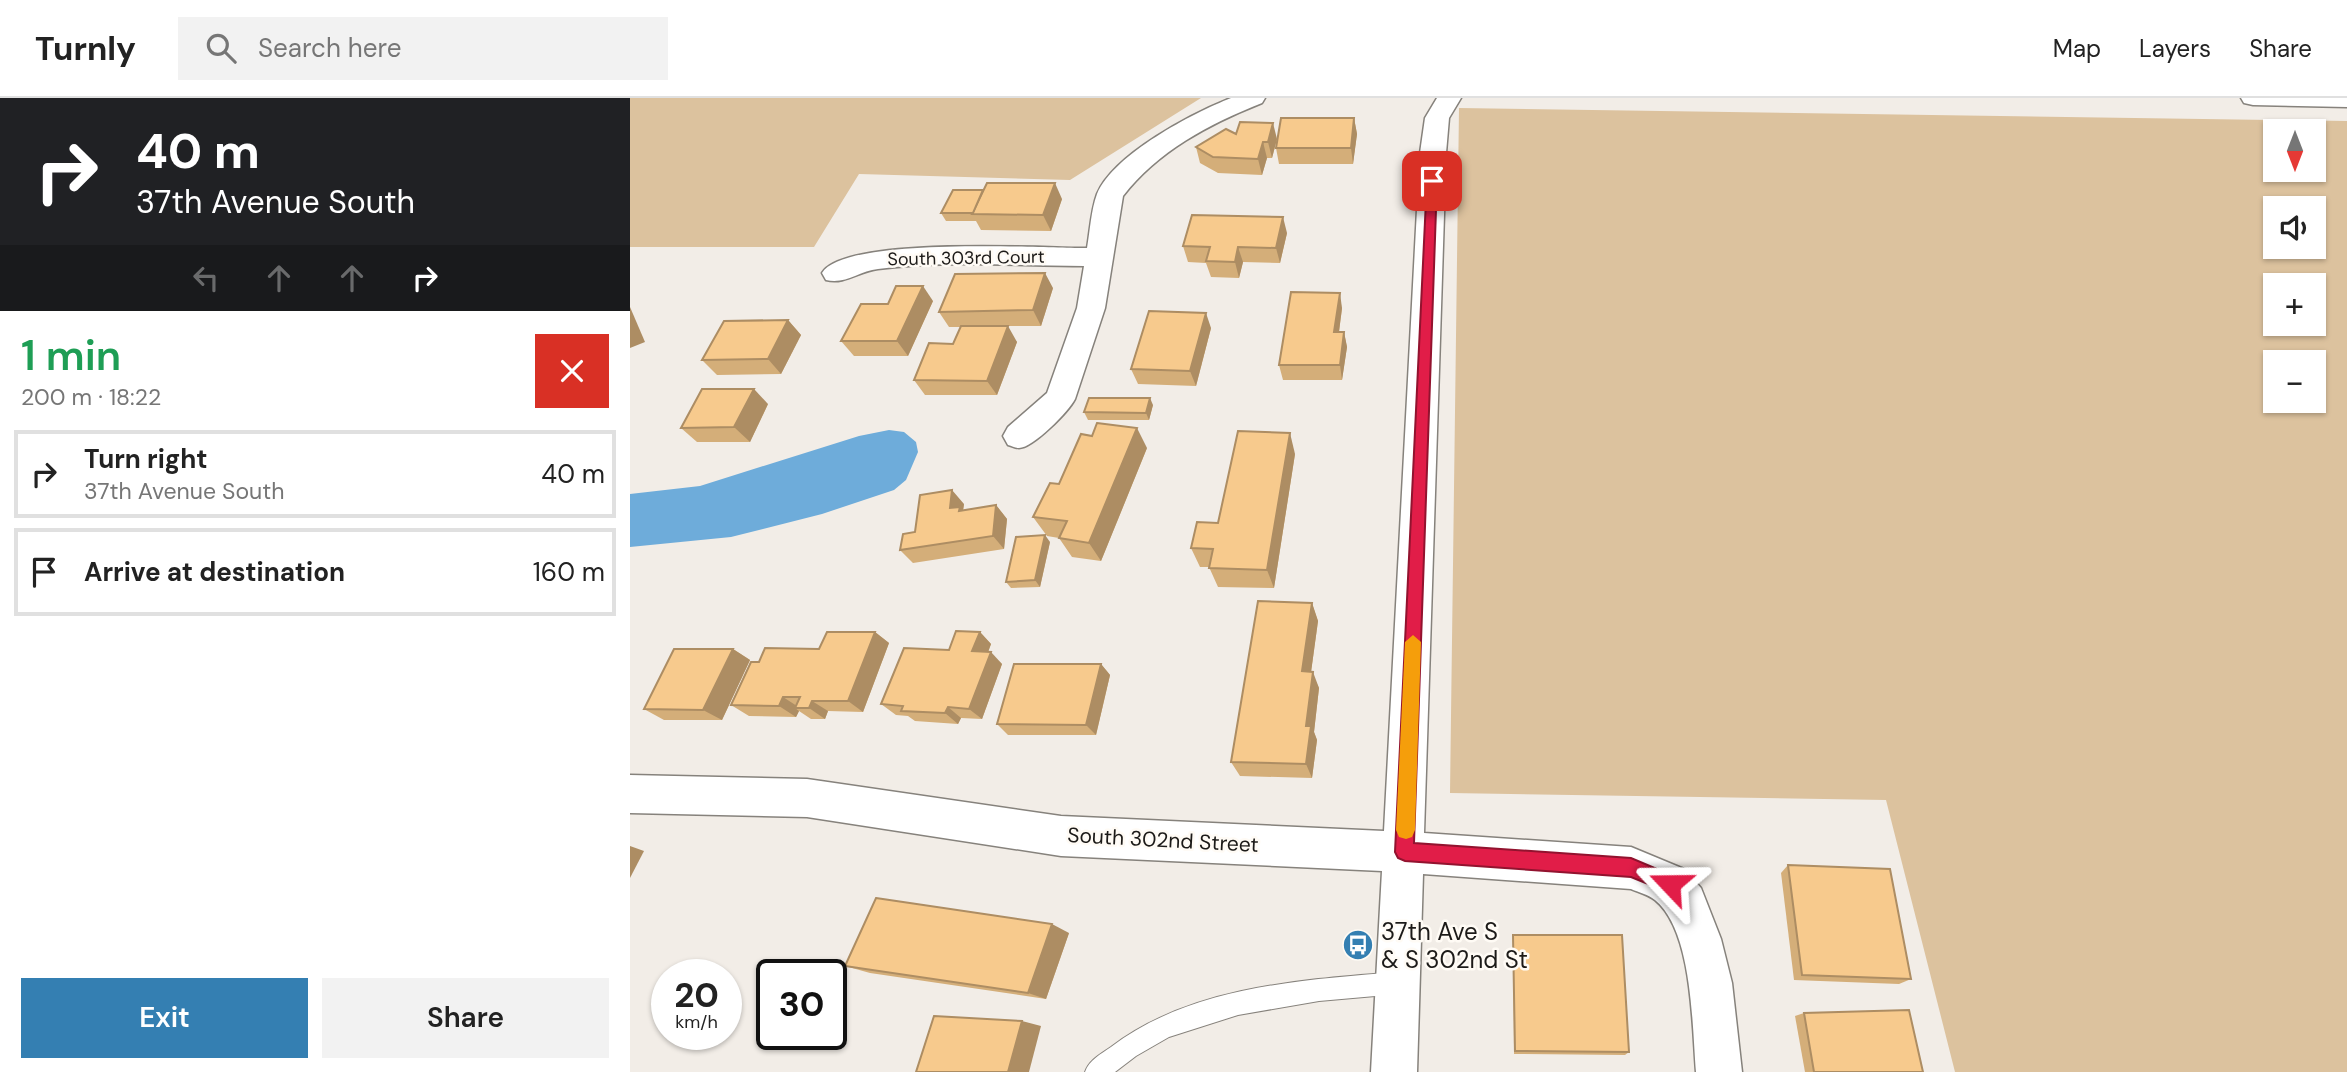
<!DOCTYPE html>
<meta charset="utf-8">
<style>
:root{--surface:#fff;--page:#f2f2f2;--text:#222;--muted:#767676;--line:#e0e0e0;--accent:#347fb2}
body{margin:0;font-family:"DM Sans",sans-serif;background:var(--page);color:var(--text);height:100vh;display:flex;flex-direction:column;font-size:26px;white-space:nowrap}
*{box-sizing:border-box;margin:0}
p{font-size:23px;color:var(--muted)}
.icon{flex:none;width:38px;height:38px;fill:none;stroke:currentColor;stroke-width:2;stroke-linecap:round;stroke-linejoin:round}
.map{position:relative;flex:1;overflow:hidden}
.side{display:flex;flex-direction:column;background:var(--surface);width:630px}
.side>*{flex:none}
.guide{background:#202124;color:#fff;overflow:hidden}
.needle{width:46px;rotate:180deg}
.fabs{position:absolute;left:1633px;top:21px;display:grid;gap:14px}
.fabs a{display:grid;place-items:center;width:63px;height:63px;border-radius:0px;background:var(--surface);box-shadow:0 2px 5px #0004;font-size:35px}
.speed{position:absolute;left:21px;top:861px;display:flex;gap:14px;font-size:35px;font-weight:700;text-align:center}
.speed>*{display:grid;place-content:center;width:91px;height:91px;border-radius:50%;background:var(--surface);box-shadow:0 2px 5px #0004;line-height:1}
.speed small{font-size:18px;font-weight:400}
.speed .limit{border:4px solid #111;border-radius:10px;background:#fff;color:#111}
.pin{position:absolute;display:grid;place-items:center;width:60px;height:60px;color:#fff;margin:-30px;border-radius:14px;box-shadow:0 4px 10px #0006}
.me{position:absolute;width:77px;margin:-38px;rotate:293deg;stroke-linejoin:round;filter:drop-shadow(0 0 5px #0008)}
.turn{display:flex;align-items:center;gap:24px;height:147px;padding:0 21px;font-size:32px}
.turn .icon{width:91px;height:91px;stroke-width:2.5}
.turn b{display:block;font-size:49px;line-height:60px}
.lanes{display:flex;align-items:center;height:66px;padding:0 21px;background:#0003;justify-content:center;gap:35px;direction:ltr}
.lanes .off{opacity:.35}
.round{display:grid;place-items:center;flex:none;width:74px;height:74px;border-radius:0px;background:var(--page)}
.overview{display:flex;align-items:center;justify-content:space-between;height:119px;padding:0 21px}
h1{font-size:42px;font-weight:600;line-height:52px;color:#1e9e55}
.cta{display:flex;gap:14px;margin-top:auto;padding:14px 21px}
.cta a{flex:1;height:80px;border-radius:0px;background:var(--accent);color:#fff;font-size:28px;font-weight:600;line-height:80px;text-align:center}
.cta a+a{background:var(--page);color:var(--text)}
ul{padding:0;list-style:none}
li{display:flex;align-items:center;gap:21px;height:88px;margin:0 14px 10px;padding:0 7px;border:4px solid var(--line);border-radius:0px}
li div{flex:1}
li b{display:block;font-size:26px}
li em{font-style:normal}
header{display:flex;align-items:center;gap:42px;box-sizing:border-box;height:98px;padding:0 35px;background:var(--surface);border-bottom:2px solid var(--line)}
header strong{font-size:33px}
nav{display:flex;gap:38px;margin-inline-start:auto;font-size:24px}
.search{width:490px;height:63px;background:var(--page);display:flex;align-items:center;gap:18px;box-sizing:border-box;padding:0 24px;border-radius:0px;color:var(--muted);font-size:26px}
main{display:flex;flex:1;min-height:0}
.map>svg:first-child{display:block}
.green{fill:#dcc29e;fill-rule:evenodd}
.water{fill:#6eacda}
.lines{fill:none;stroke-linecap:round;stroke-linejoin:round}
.service-casing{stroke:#86827c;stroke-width:2}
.minor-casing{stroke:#86827c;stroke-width:3}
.service{fill:#fff;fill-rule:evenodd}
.minor{fill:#fff;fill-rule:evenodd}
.wall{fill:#d4ae79}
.shaded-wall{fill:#ad8d63}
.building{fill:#f7ca8d;stroke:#ad8d63;stroke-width:2}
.route{fill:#e11d48;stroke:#92132f;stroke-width:2}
.slow{fill:#f59e0b}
.labels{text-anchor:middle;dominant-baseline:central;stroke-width:5;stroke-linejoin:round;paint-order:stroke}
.far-street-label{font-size:18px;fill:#1c1a18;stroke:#fffbf5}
.street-label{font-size:21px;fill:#1c1a18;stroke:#fffbf5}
.near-poi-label{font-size:24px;fill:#1c1a18;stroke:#fffbf5;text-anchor:start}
</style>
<header>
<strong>Turnly</strong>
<div class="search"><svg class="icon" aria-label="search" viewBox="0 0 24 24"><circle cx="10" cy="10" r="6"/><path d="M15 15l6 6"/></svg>Search here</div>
<nav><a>Map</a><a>Layers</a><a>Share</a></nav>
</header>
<main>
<section class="side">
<div class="guide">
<div class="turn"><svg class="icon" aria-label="right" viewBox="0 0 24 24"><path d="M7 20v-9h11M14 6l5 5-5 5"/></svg><div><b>40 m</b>37th Avenue South</div></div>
<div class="lanes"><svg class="icon off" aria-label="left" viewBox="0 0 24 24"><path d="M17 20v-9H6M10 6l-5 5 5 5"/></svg><svg class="icon off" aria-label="ahead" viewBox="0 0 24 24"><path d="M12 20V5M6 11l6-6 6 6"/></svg><svg class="icon off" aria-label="ahead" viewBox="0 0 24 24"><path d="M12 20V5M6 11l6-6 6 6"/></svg><svg class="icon" aria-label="right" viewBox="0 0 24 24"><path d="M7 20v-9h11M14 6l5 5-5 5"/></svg></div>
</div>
<div class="overview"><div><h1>1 min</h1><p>200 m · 18:22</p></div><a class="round" style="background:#d93025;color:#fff"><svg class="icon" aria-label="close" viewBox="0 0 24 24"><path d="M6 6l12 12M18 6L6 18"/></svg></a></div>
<ul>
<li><svg class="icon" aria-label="right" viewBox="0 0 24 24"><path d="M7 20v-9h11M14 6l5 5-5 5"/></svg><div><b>Turn right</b><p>37th Avenue South</p></div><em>40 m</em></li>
<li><svg class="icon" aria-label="arrive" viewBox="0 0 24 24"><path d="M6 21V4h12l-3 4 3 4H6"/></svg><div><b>Arrive at destination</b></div><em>160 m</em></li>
</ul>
<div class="cta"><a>Exit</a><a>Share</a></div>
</section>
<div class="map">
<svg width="1717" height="974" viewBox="0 0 1717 974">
<rect width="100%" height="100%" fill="#f2ede7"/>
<!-- green -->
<g class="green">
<path d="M0,0h571l-131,82 -211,-6 -45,73h-184z"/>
<path d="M829,10l888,13v951h-392l-69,-272 -436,-7zM1645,33h39v39h-39zM1645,110h39v39h-39zM1645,187h39v39h-39zM1645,264h39v39h-39z"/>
</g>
<!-- water -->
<path class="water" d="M259,332l15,2 12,10 2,10 -12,28 -12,10 -72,24 -91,23 -101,10v-53l70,-8 159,-50z"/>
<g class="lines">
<!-- service casing -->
<g class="service-casing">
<path id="service" d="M768,874l8,3 3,8 -3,8 -8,3 -79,7 -81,14 -69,22 -33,19 -21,16h-30c4,-12 16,-18 26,-25 80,-61 191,-67 287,-75z"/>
</g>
<!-- minor casing -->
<g class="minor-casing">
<g id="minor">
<path d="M601,0h34l-3,5c-53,21 -104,48 -139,93l-18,112 -30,91c-6,12 -42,49 -56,49 -4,0 -7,-2 -11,-3l-5,-9 5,-9 39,-34 30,-85 7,-42c-68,0 -139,-6 -206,3 -19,2 -33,16 -52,11l-4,-7c22,-37 219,-25 265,-25 3,-17 4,-38 10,-54 17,-40 96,-81 134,-96z"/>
<path d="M807,0h24l-12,20 -3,35 -22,680 207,14 53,22 17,19 20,51 11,44 10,89h-46c-4,-46 -3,-141 -41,-172 -6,-5 -17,-8 -24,-11l-208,-15 -6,198h-46l11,-201 -321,-15 -254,-39 -177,-4v-38l177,4 254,37 323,15 36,-678 5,-35z"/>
<path d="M1611,0h106v9l-94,-2 -9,-2z"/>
</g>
</g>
<!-- service -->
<use href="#service" class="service"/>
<!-- minor -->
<use href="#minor" class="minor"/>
</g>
<!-- wall -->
<g class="wall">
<path d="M724,20l3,16 -4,30h-74l-3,-16z"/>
<path d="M606,36l41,5 -5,19h-5l-5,17 -44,-2 -18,-10 -4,-16z"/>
<path d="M432,101l-11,32 -70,-1 -5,-9h-30l-5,-8z"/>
<path d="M657,135l-7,30 -37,-1 -4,16 -28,-1 -5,-14 -18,-1 -5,-16z"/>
<path d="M423,190l-12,38h-39l15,16 -20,53h-72l-11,-15 39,-36 8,-17h-12l-10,-15z"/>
<path d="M303,203l-25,55h-54l-13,-15 47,-37z"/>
<path d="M712,210l-3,24h5l3,15 -5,33h-59l-4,-15z"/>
<path d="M158,222l13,15 -20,39 -64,1 -15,-15z"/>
<path d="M581,230l-15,58 -58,-2 -7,-15z"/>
<path d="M138,306l-18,38h-53l-16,-14z"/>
<path d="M523,307l-4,15h-61l-4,-8z"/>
<path d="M517,350l-46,113 -29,-4 -13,-19 -12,-2 -14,-19 26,-33z"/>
<path d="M665,356l-21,134 -56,-1 -9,-20h-9l-9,-19z"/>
<path d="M334,406l-1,6 33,-5 11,14 -3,30 -91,14 -13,-13 15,-18z"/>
<path d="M420,444l-10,45 -29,1 -5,-6z"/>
<path d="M682,505l6,18 -7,51 8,16 -5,44 3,8 -5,38 -72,-2 -9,-14z"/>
<path d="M245,534l14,11 -26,69 -35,-1 -3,8h-14l-12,-8 -3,6 -47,-1 -18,-11 28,-43 60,-13z"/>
<path d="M350,534l11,12 -3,8 14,12 -20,55 -21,-1 -3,6 -43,-3 -7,-5 -12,-1 -15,-11 68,-54z"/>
<path d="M103,551l17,11 -28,60h-58l-20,-11z"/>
<path d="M471,566l9,11 -14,60h-88l-11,-11z"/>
<path d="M1158,767l123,114 -12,5 -105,-4 -13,-107z"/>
<path d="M439,835l-23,66 -176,-26 -25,-7z"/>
<path d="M883,837l116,117 -4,3 -111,-1z"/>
<path d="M1174,915l119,59h-118l-10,-56z"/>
</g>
<!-- shaded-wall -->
<g class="shaded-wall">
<path d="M724,20l3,16 -4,30 -2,-16z"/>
<path d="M643,25l4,16 -5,19 -4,-16z"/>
<path d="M633,44l4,16 -5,17 -4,-16z"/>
<path d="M425,85l7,16 -11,32 -8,-16z"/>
<path d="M653,119l4,16 -7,30 -4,-15z"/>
<path d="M608,149l5,15 -4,16 -4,-16z"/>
<path d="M415,175l8,15 -12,38 -8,-16z"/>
<path d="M293,188l10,15 -25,55 -11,-15z"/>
<path d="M710,195l2,15 -5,39 -3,-15z"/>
<path d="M0,209l15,35 -15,6z"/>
<path d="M576,215l5,15 -15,58 -6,-15z"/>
<path d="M158,222l13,15 -20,39 -13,-15z"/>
<path d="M378,228l9,16 -20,53 -10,-14z"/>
<path d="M714,234l3,15 -5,33 -2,-15z"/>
<path d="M124,291l14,15 -18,38 -16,-15z"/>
<path d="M520,300l3,7 -4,15 -3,-7z"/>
<path d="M507,330l10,20 -46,113 -12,-18z"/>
<path d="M660,335l5,21 -21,134 -7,-18z"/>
<path d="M322,392l12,14 -1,7 8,10 -21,-13z"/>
<path d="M366,407l11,14 -3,30 -11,-13z"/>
<path d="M415,437l5,7 -10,45 -5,-7z"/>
<path d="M682,505l6,18 -9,66 -7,-16z"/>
<path d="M245,534l14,11 -26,69 -15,-11z"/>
<path d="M350,534l11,12 -7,19 -12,-12z"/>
<path d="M103,551l17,11 -28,60 -19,-10z"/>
<path d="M361,554l11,12 -20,55 -13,-10z"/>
<path d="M471,566l9,11 -14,60 -10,-10z"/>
<path d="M683,574l6,16 -5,44 3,8 -5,38 -6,-14v-38z"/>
<path d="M153,599l17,11h-5l4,3 -3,6 -17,-11z"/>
<path d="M182,603l16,10 -3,8 -16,-11z"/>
<path d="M318,609l13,11 -3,6 -13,-11z"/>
<path d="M0,748l14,5 -14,27z"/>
<path d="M422,826l17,9 -23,66 -18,-6z"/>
<path d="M392,923l19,5 -12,46h-21z"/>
</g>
<!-- building -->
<g class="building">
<path d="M651,20h73l-3,30h-75z"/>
<path d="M610,24l33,1 -5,19h-5l-5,17 -45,-2 -17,-10 30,-18 10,5z"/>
<path d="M357,85h68l-12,32 -71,-1z"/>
<path d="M323,92h30l-10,23h-32z"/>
<path d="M562,117l91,2 -7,31 -38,-1 -3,15 -29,-1 4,-14 -27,-1z"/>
<path d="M415,175l-12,37 -94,2 16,-38z"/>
<path d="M266,188h27l-26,55h-56l20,-37h27z"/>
<path d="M661,194l49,1 -6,39h10l-4,33h-61z"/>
<path d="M519,213l57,2 -16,58 -59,-2z"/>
<path d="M158,222l-20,39 -66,1 22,-39z"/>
<path d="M331,228h47l-21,55 -73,-1 15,-37 24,1z"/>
<path d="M72,291h52l-20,38 -53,1z"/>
<path d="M459,300h61l-4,15 -62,-1z"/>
<path d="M467,325l40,5 -48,115 -30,-5 8,-17 -34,-4 17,-34 9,1 22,-50 11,2z"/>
<path d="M608,333l52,2 -23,137 -58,-2 4,-19 -22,-1 6,-26 21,1z"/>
<path d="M322,392l-2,18 10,-1 -1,4 37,-6 -3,31 -93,14 3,-16 12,-2 5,-37z"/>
<path d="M415,437l-10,45 -29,2 10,-45z"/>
<path d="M628,503l54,2 -10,68 11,1 -7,54h5l-5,38 -75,-2z"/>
<path d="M326,533l24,1 -8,19 19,1 -22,57 -21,-2 -3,6 -44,-2 2,-5 -22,-2 23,-56 45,2z"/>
<path d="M197,534h48l-27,69h-36l-3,7h-14l5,-11h-17l-4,9 -48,-1 20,-43h8l6,-14 54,1z"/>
<path d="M44,551h59l-30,61 -59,-1z"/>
<path d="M384,566h87l-15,61 -89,-1z"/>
<path d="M1158,767l102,4 21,110 -109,-4z"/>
<path d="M246,800l176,26 -24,69 -183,-27z"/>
<path d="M883,837h109l7,117 -114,-1z"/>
<path d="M1279,912l14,62h-109l-10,-59z"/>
<path d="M304,918l88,5 -14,51h-92z"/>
</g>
<!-- route -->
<path class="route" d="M797,81l10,2 -23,662 217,15 45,19 3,7 -3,7 -6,2 -39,-16 -226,-16 -7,-3 -3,-6z"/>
<!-- slow -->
<path class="slow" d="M783,537l8,7 -6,188 -3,7 -6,2 -7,-2 -3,-7 9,-188z"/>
<!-- icons -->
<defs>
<g id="bus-disc" transform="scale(1.575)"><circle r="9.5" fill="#347fb2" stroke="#fffbf5"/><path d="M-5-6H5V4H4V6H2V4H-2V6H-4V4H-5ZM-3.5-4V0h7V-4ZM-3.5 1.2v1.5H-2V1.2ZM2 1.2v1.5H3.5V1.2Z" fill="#fff"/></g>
</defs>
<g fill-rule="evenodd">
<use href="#bus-disc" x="728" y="847"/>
</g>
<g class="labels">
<!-- far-street labels -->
<g class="far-street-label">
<text transform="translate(336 160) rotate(-1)">South 303rd Court</text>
</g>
<!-- street labels -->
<g class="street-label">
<text transform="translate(533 742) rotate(3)">South 302nd Street</text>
</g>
<!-- near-poi labels -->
<g class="near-poi-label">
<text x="751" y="833">37th Ave S<tspan x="751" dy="28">&amp; S 302nd St</tspan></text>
</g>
</g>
</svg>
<div class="fabs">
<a><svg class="needle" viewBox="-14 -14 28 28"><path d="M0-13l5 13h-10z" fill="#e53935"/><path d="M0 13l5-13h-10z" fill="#767676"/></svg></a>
<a><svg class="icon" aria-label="sound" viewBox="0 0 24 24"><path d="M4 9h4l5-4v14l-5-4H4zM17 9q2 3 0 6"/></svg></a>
<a>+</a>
<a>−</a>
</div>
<div class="speed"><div>20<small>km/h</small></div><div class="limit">30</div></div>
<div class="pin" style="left:802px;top:83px;background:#d93025"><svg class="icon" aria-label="arrive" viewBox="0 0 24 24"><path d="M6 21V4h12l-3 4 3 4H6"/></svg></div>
<svg class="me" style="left:1040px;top:786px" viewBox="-20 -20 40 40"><path d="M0-17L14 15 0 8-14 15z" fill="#e11d48" stroke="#fff" stroke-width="4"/></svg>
</div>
</main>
